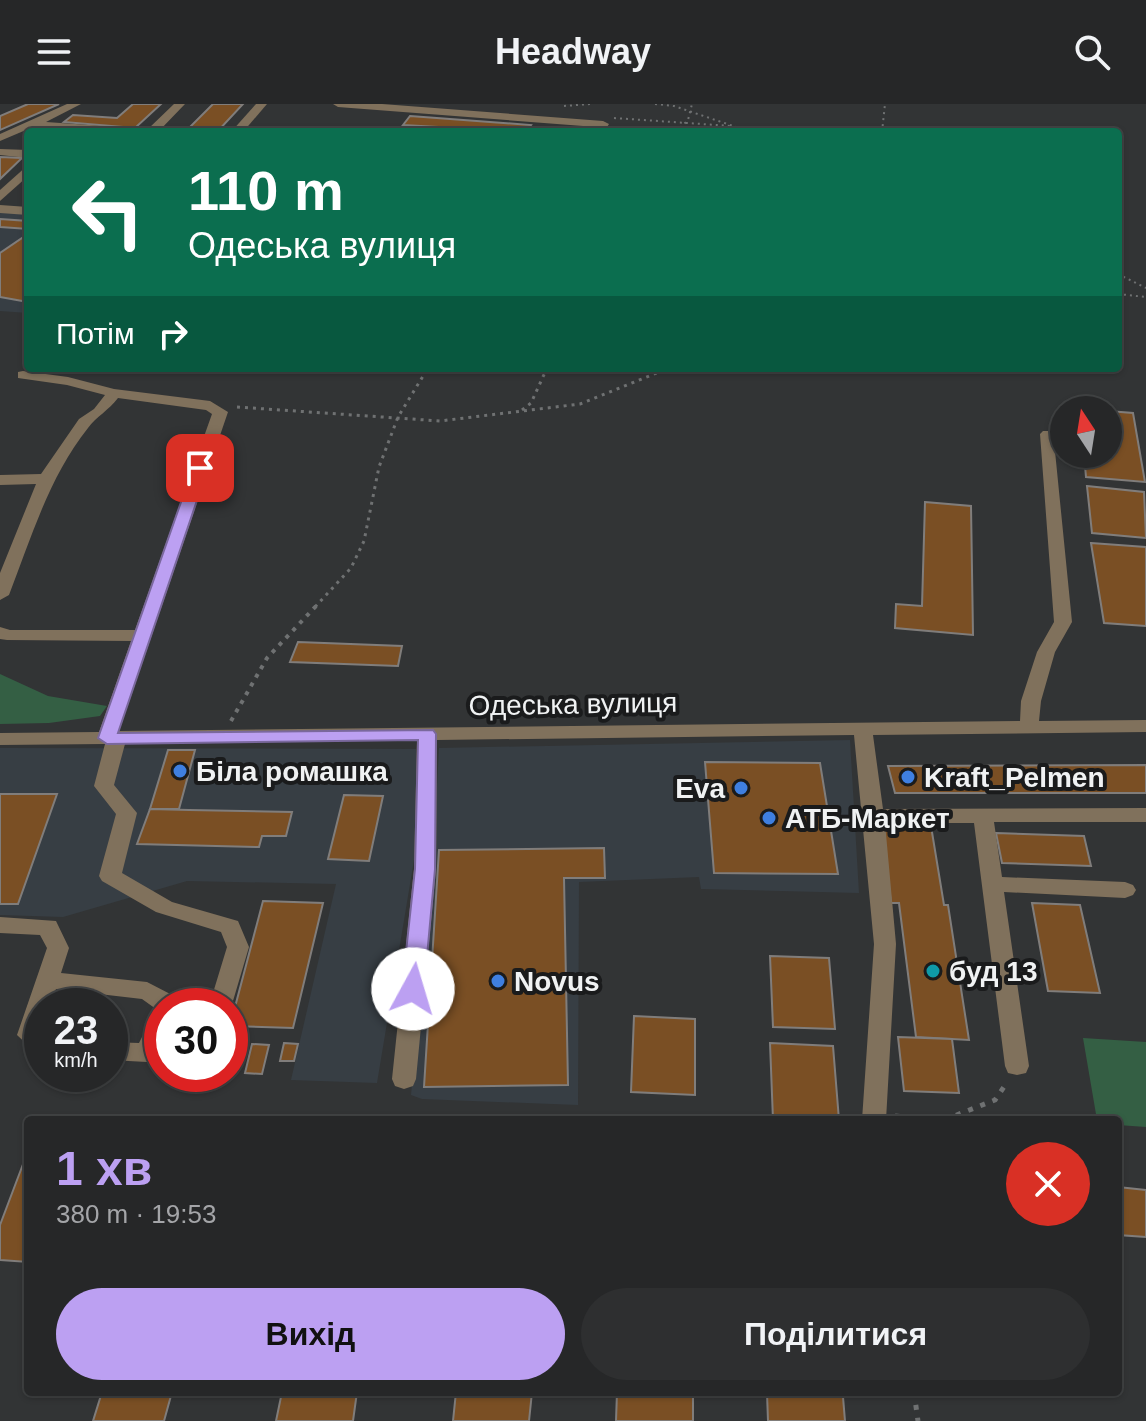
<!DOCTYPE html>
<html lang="uk">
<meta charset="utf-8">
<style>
:root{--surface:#262728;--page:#2e2f30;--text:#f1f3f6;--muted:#a4a5a8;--line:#424445;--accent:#bca0f2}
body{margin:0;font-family:Helvetica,sans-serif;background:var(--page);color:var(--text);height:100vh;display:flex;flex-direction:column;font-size:30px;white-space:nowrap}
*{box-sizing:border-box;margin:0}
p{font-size:26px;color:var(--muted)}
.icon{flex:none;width:44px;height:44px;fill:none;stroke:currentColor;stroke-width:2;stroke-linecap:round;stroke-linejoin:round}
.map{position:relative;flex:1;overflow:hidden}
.side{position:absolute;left:24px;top:1012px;width:1098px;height:280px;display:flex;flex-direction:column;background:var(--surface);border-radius:8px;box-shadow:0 2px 6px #0004,0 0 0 2px var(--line)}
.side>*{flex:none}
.banner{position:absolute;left:24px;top:24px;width:1098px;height:244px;border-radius:8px;box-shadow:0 2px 6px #0004,0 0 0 2px var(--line);background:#0b6e4f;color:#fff;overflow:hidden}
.needle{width:52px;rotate:348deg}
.tools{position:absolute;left:1050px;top:292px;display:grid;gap:16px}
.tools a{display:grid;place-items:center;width:72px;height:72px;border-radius:50%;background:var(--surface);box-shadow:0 2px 6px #0004,0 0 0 2px var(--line);font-size:40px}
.speed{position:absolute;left:24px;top:884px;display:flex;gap:16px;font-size:40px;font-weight:700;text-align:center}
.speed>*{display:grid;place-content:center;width:104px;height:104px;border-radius:50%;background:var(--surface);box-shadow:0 2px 6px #0004,0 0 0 2px var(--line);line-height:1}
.speed small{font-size:20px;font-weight:400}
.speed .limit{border:12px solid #d22;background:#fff;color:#111}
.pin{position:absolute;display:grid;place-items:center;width:68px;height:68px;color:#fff;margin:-34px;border-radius:16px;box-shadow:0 4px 12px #0006}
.me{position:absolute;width:88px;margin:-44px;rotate:6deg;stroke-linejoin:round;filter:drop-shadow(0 0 6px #0008)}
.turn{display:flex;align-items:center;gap:28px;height:168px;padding:0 32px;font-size:36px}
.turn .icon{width:104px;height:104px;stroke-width:2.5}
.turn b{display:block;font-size:56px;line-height:68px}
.then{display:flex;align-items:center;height:76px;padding:0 32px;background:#0003;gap:16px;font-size:30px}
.round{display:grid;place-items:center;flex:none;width:84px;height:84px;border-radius:42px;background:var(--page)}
.headline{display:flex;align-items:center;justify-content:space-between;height:136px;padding:0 32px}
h1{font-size:48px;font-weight:700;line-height:60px;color:var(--accent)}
.button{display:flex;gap:16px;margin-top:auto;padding:16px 32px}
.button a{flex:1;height:92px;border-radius:48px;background:var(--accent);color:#111;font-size:32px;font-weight:700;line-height:92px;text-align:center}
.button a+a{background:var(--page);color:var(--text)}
header{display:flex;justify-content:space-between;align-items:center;height:104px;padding:0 32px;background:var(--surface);font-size:36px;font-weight:700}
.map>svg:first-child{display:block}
.built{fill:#373e44}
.green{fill:#345f44}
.building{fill:#7a4f24;stroke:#807d7b;stroke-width:2}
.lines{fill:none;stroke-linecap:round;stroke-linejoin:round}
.path-far3{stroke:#6f7172;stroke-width:2;stroke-dasharray:2 4;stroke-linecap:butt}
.path-far2{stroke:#6f7172;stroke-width:3;stroke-dasharray:3 5;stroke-linecap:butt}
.path-far1{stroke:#6f7172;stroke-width:4;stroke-dasharray:4 6;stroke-linecap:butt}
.path{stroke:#6f7172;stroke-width:5;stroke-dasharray:5 8;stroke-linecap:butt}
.minor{fill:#80715c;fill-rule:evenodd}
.route{fill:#bca0f2;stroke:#7a689d;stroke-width:2}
.shop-dot{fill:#3f7fe0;stroke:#1a1b1c;stroke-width:3}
.culture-dot{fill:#0f9aa8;stroke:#1a1b1c;stroke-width:3}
.labels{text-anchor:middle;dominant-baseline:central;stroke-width:8;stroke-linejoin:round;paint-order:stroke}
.street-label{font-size:28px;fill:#f0f2f3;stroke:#1a1b1c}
.poi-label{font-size:28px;font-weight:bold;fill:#f0f2f3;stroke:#1a1b1c;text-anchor:start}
</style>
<header><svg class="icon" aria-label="menu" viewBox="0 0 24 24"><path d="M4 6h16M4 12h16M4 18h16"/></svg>Headway<svg class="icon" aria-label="search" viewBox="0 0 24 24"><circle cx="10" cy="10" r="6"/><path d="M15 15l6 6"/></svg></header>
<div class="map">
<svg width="1146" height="1317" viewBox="0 0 1146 1317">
<rect width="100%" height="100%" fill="#323435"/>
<!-- built -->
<g class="built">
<path d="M0,108l28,2v99l-28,-2z"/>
<path d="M850,636l9,153 -158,-4 -2,-12 -120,5 -1,223 -156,-6 -11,-4 22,-230 6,-117z"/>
<path d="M0,644l416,1v99l-39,235 -86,-3 45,-196 -149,-3 -124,36 -63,-2z"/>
</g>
<!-- green -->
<g class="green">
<path d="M0,570l48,22 59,10 -7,10 -51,7 -49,1z"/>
<path d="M1083,934l63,4v85l-28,-2v-5h-21z"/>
</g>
<!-- building -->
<g class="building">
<path d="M28,0h31l-59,26v-14z"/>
<path d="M133,0h28l-26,24 -71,-6 9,-7 44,3z"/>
<path d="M213,0h30l-26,28h-32z"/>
<path d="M410,12l121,9 -5,7 -123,-7z"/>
<path d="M0,53l22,1 -22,21z"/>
<path d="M0,115l28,2v8l-28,-2z"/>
<path d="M28,130v68l-28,-5v-44z"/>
<path d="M1108,307l25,2 12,69 -59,-5 -2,-23h24z"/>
<path d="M1087,382l57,6 2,46 -54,-5z"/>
<path d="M925,398l46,4 2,129 -78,-7 1,-24 26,2z"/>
<path d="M1091,439l55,4v79l-42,-3z"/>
<path d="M298,538l104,4 -4,20 -108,-4z"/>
<path d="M168,646h27l-16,59h-29z"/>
<path d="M705,658l115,1 18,111 -124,-1z"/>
<path d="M1146,661v28h-251l-7,-27z"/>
<path d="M0,690h57l-39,110h-18z"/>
<path d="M344,691l39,1 -14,65 -41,-2z"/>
<path d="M150,705l39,1 103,2 -6,24h-24l-3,11 -122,-3z"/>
<path d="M881,720l50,2 13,79h4l21,135 -53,-3 -17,-134h-8z"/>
<path d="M996,729l88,3 7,30 -89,-3z"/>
<path d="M604,744l1,30h-41l4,207 -144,2 15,-237z"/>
<path d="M263,797l60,2 -30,125 -63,-2z"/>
<path d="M1032,799l48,2 20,88 -52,-2z"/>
<path d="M770,852l59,2 6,71 -62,-2z"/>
<path d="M634,912l61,3v76l-64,-3z"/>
<path d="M898,933l54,2 7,54 -55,-2z"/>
<path d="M284,939l14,1 -4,17h-14z"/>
<path d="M770,939l63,3 6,74h-66z"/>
<path d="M252,940l17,1 -7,29 -17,-1z"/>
<path d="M28,1047v111l-28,-2v-35z"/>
<path d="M1118,1083l28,3v47l-28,-2z"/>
<path d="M102,1288h70l-8,29h-71z"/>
<path d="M282,1288h75l-4,29h-77z"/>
<path d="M456,1288h76l-3,29h-76z"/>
<path d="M617,1288h76v29h-77z"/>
<path d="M767,1289l76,4 2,24h-77z"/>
</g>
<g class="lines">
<!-- path-far3 -->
<g class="path-far3">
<path d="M655,0l19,2 77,26"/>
<path d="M564,2l26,-2"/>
<path d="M614,14l117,8"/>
<path d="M676,28l12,-12 4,-16"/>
<path d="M882,28l3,-28"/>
<path d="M1118,170l28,14"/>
<path d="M1118,190l28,3"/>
</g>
<!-- path-far2 -->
<g class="path-far2">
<path d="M237,303l203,14 140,-17 89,-36"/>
<path d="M522,306l9,-7 16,-35"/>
<path d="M315,503l36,-39 13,-27 15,-74 19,-50 30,-49"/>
</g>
<!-- path-far1 -->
<path class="path-far1" d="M231,617l36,-63 50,-53"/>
<!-- path -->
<g class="path">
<path d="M895,1012l34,4"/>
<path d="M944,1016l51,-20 13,-19"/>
<path d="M914,1288l4,29"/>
</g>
<!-- minor -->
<g class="minor">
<path d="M67,0h14l-35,18 102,7 26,-25h11l-27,28 -125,-5 -33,14v-7z"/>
<path d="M256,0h11l-24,28h-12z"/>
<path d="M333,0h49l221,17 6,3 -5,8h-12l4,-5 -258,-20z"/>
<path d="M0,45l28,1v8l-28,-3z"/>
<path d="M28,61v11l-28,25v-11z"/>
<path d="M0,101l28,2v8l-28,-2z"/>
<path d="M23,267l45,6 46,12 96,12 18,11 -109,319 901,-10 1,-20 16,-49 17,-30 -14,-188 3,-3h10l19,191 -17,30 -14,49 -2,20 107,-1v12l-273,3 10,74 263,-1v14h-152l8,55 123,5 8,3 3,5 -3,5 -8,3 -121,-6 25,174 -3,7 -9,2 -9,-2 -3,-7 -31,-243h-89l11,121 -10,176h-24l12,-176 -20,-209 -417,5 -1,129 -20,210 -3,7 -9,3 -9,-3 -3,-7 22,-210 3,-129 -292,4 -11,41 23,28 -15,60 50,29 66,19 11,26 -19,64v-5h-21l18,-59 -6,-15 -65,-20 -54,-31 -3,-5 17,-62 -22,-28 11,-42 -105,1v-12l99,-1 32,-91 -124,-1 -7,-1v-12l10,3h125l77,-216 -6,-4 -88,-12c-9,12 -22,19 -30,30 -39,49 -57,110 -79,167l-9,5v-27l36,-89 -36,1v-10l41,-1 38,-55 15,-10 11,-14 -38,-10 -49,-7v-6z"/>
<path d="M0,813l56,4 13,27 -8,25 86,9 29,15 2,9h-16v39l-7,15 -8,2 -37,-2v-18l29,1 17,-34 -14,-10 -86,-10 -6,17h-8v48l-8,-3 -17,-16 30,-87 -7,-13 -40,-2z"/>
<path d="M230,933c10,3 12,8 17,17l-4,7 -13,1z"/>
</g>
</g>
<!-- route -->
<path class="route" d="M200,359l8,5 -90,265 315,-3 3,4 -1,135 -11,120 -4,6h-14l-4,-6 13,-120 3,-129 -311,4 -9,-6 95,-270z"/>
<!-- markers -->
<g class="shop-dot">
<circle cx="180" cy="667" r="8"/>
<circle cx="908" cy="673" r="8"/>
<circle cx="741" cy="684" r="8"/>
<circle cx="769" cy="714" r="8"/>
<circle cx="498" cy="877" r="8"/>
</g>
<circle class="culture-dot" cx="933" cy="867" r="8"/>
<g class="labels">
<!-- street labels -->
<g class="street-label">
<text transform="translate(573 600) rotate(-1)">Одеська вулиця</text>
</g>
<!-- poi labels -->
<g class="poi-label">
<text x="196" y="667">Біла ромашка</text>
<text x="924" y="673">Kraft_Pelmen</text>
<text x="725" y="684" text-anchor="end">Eva</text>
<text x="785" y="714">АТБ-Маркет</text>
<text x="949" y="867">буд 13</text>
<text x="514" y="877">Novus</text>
</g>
</g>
</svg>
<div class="tools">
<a><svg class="needle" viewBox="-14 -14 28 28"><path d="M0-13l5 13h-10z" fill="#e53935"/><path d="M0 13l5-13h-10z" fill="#a4a5a8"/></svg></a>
</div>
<div class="speed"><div>23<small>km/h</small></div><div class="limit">30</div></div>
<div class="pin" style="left:200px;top:364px;background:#d93025"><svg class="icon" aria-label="arrive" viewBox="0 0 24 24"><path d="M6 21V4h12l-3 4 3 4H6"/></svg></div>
<svg class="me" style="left:413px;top:885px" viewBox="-20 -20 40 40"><circle r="19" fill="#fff"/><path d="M0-13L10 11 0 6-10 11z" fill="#bca0f2"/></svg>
<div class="banner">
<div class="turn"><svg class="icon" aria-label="left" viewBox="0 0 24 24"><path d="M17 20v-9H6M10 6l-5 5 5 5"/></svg><div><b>110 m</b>Одеська вулиця</div></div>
<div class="then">Потім<svg class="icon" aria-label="right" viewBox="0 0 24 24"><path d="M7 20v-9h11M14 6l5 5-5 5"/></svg></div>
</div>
<section class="side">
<div class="headline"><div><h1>1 хв</h1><p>380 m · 19:53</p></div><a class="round" style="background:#d93025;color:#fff"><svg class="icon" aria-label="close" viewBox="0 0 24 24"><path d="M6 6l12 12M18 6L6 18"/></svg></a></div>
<div class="button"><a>Вихід</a><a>Поділитися</a></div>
</section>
</div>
